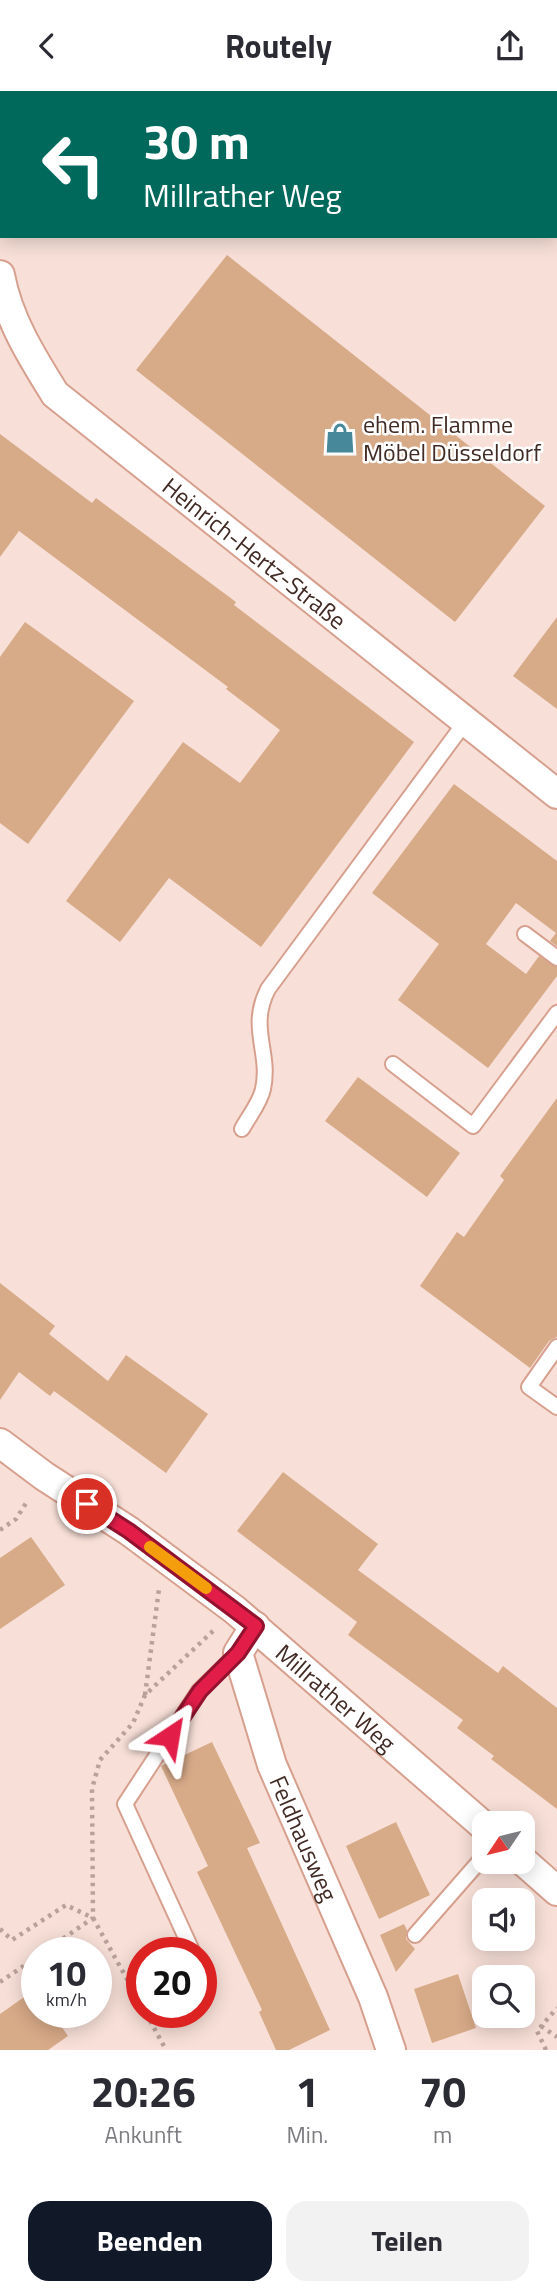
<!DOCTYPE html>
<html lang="de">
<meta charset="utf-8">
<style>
:root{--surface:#fff;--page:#f2f2f3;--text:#2b2b33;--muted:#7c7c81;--accent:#111827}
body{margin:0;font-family:"Titillium Web",sans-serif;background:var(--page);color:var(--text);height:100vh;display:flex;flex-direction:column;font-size:26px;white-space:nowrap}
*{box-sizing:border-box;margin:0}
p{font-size:23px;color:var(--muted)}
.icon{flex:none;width:38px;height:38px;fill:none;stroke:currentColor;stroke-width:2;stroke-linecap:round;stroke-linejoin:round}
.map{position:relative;height:1959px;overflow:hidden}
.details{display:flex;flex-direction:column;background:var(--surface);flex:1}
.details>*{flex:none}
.hud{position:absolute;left:0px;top:0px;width:558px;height:147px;box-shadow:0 4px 18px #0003;background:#00695c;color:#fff;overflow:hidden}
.needle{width:46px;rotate:235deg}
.fabs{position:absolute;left:472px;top:1720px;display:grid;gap:14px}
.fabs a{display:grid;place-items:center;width:63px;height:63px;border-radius:14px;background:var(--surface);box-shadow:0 4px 18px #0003;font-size:35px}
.speed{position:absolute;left:21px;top:1846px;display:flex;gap:14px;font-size:35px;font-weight:700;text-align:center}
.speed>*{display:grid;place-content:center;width:91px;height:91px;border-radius:50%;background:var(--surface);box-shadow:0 4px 18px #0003;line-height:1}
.speed small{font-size:18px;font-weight:400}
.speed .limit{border:10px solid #d22;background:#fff;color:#111}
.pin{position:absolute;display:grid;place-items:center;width:60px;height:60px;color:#fff;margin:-30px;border:4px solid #fff;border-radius:50%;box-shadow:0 2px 7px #0007}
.me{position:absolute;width:77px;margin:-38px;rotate:33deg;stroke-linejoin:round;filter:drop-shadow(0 0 5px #0008)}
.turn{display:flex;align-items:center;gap:24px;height:147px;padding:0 28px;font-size:32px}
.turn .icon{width:91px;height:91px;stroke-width:2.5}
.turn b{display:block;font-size:49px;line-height:60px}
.eta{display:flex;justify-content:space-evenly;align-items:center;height:119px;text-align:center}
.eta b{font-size:42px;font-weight:700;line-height:49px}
.button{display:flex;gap:14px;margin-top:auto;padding:14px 28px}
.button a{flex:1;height:80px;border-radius:21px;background:var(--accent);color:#fff;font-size:28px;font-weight:700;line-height:80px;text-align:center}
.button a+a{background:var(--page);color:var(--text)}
header{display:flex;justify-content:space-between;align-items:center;height:91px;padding:0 28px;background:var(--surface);font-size:32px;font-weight:700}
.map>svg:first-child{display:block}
.building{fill:#d7aa88}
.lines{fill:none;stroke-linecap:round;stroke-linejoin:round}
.lane-casing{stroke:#d7a08e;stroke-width:18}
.street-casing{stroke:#d7a08e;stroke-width:32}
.path{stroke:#baa29b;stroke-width:4.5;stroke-dasharray:3.5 5;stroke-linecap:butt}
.lane{stroke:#fff;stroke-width:14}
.street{stroke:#fff;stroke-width:28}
.route-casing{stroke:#92132f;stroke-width:18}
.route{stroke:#e11d48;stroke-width:12}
.slow{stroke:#f59e0b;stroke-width:12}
.labels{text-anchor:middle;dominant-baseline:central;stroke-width:5;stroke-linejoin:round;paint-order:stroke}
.poi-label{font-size:24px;fill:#412b24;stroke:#fff;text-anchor:start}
.street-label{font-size:24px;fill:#412b24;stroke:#fff}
</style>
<header><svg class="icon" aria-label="back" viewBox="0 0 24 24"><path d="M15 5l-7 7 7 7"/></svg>Routely<svg class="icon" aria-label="share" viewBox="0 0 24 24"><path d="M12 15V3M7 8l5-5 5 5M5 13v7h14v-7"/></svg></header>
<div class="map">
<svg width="557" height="1959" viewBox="0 0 557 1959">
<rect width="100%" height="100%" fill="#f8e0d8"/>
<!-- building -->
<g class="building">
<path d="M227,164l318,251 -90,116 -319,-252z"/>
<path d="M0,343l92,69 4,-5 140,104 -2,3 180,137 -153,205 -92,-69 -49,64 -54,-41 117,-159 57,41 40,-53 -54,-41 2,-2 -209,-156 -19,26z"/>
<path d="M557,526v92l-44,-33z"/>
<path d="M25,531l109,79 -106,143 -28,-21v-166z"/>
<path d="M454,693l103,77v85l-7,-5 6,-8 -40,-30 -30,41 40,30 13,-18 18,11v9l-69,92 -90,-68 41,-56 -67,-51z"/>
<path d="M358,986l102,76 -33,44 -102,-76z"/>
<path d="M557,1007v239l-8,4 -19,27 -110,-82 37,-54 7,5 40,-57 -4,-4z"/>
<path d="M0,1192l55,43 -6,8 59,47 18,-26 82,59 -42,59 -112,-82 -4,5 -31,-24 -19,28z"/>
<path d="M283,1381l95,72 -20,26 140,103 5,-7 54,42v101l-66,-50 3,-3 -37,-28 6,-8 -115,-85 9,-13 -120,-91z"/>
<path d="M31,1446l34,48 -65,44v-71z"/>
<path d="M212,1651l48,101 -13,5 83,182 -41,20h-13l-17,-38 3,-2 -65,-138 11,-6 -47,-100z"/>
<path d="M396,1731l34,73 -51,24 -33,-73z"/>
<path d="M404,1833l3,6 -1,9 9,10 -19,23 -16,-37z"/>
<path d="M458,1883l18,54 -44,15 -18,-54z"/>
<path d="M37,1897v25h15l16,23 -20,14h-48v-36z"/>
</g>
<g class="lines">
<!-- lane casing -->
<g class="lane-casing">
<g id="lane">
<path d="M525,843l32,24"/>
<path d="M393,973l80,62 84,-113"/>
<path d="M242,1038c7,-13 18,-26 21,-40 8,-37 -15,-61 5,-100l198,-268"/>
<path d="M557,1256l-28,40 28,20"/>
<path d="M415,1844l70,-80"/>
<path d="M193,1862l-68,-149 74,-113 39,-38"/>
<path d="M201,1880l4,8"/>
</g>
</g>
<!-- street casing -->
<g class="street-casing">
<g id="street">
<path d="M39,2l1,-2"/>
<path d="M0,72l2,-3"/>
<path id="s1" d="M0,184c8,44 32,82 55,119l502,400"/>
<path id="s2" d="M0,1352l44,33 85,55 106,79 250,217"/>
<path id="s3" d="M255,1535l-17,27 34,112 101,232 18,53"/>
<path d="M523,1770l34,30"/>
</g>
</g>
<!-- path -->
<g class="path">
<path d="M0,1439l16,-11 12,-19"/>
<path d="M145,1604l14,-106"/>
<path d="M0,1838l12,11 54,-35 27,13 49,88"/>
<path d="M42,1862l51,-35 -1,-129 8,-29 33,-37 12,-28 68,-64"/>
<path d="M0,1891l37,-25"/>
<path d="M146,1922l20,37"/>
<path d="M541,1935l16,11"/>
<path d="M546,1959l-9,-19 20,-23"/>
</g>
<!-- lane -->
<use href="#lane" class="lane"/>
<!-- street -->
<use href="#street" class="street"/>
</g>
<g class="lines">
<!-- route casing -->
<g class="route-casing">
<path id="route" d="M87,1413l42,27 127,95 -18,27 -38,38 -30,45"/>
</g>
<!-- route -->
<use href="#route" class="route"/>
<!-- slow -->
<path class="slow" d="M150,1456l56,41"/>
</g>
<!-- icons -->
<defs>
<g id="shop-bare" transform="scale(2.415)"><path d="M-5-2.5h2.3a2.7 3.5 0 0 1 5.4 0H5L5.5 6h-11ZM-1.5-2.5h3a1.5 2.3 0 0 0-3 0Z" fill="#47889a" stroke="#fff" stroke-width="2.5" paint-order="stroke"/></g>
</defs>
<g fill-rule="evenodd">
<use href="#shop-bare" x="340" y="347"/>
</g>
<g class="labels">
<!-- poi labels -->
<g class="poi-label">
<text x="363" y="333">ehem. Flamme<tspan x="363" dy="28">Möbel Düsseldorf</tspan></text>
</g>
<!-- street labels -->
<g class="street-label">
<text stroke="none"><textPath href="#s1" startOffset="387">Heinrich-Hertz-Straße</textPath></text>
<text stroke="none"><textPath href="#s2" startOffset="422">Millrather Weg</textPath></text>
<text stroke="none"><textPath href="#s3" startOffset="229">Feldhausweg</textPath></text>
</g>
</g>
</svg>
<div class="fabs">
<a><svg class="needle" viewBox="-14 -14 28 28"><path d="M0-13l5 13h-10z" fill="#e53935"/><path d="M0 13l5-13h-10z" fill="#7c7c81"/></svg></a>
<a><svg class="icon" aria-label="sound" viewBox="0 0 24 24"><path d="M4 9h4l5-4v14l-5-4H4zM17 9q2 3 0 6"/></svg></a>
<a><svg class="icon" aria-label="search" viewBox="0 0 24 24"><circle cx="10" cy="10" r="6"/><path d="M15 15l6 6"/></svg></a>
</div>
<div class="speed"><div>10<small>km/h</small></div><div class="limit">20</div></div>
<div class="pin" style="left:87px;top:1413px;background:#d93025"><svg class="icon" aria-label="arrive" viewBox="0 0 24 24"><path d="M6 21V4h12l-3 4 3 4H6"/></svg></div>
<svg class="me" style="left:170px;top:1645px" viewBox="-20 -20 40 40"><path d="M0-17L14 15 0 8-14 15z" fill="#e11d48" stroke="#fff" stroke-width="4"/></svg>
<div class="hud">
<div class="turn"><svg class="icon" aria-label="left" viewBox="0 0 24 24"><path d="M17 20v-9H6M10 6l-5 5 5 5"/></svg><div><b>30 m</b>Millrather Weg</div></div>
</div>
</div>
<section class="details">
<div class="eta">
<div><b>20:26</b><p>Ankunft</p></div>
<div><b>1</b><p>Min.</p></div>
<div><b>70</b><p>m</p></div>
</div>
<div class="button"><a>Beenden</a><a>Teilen</a></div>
</section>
